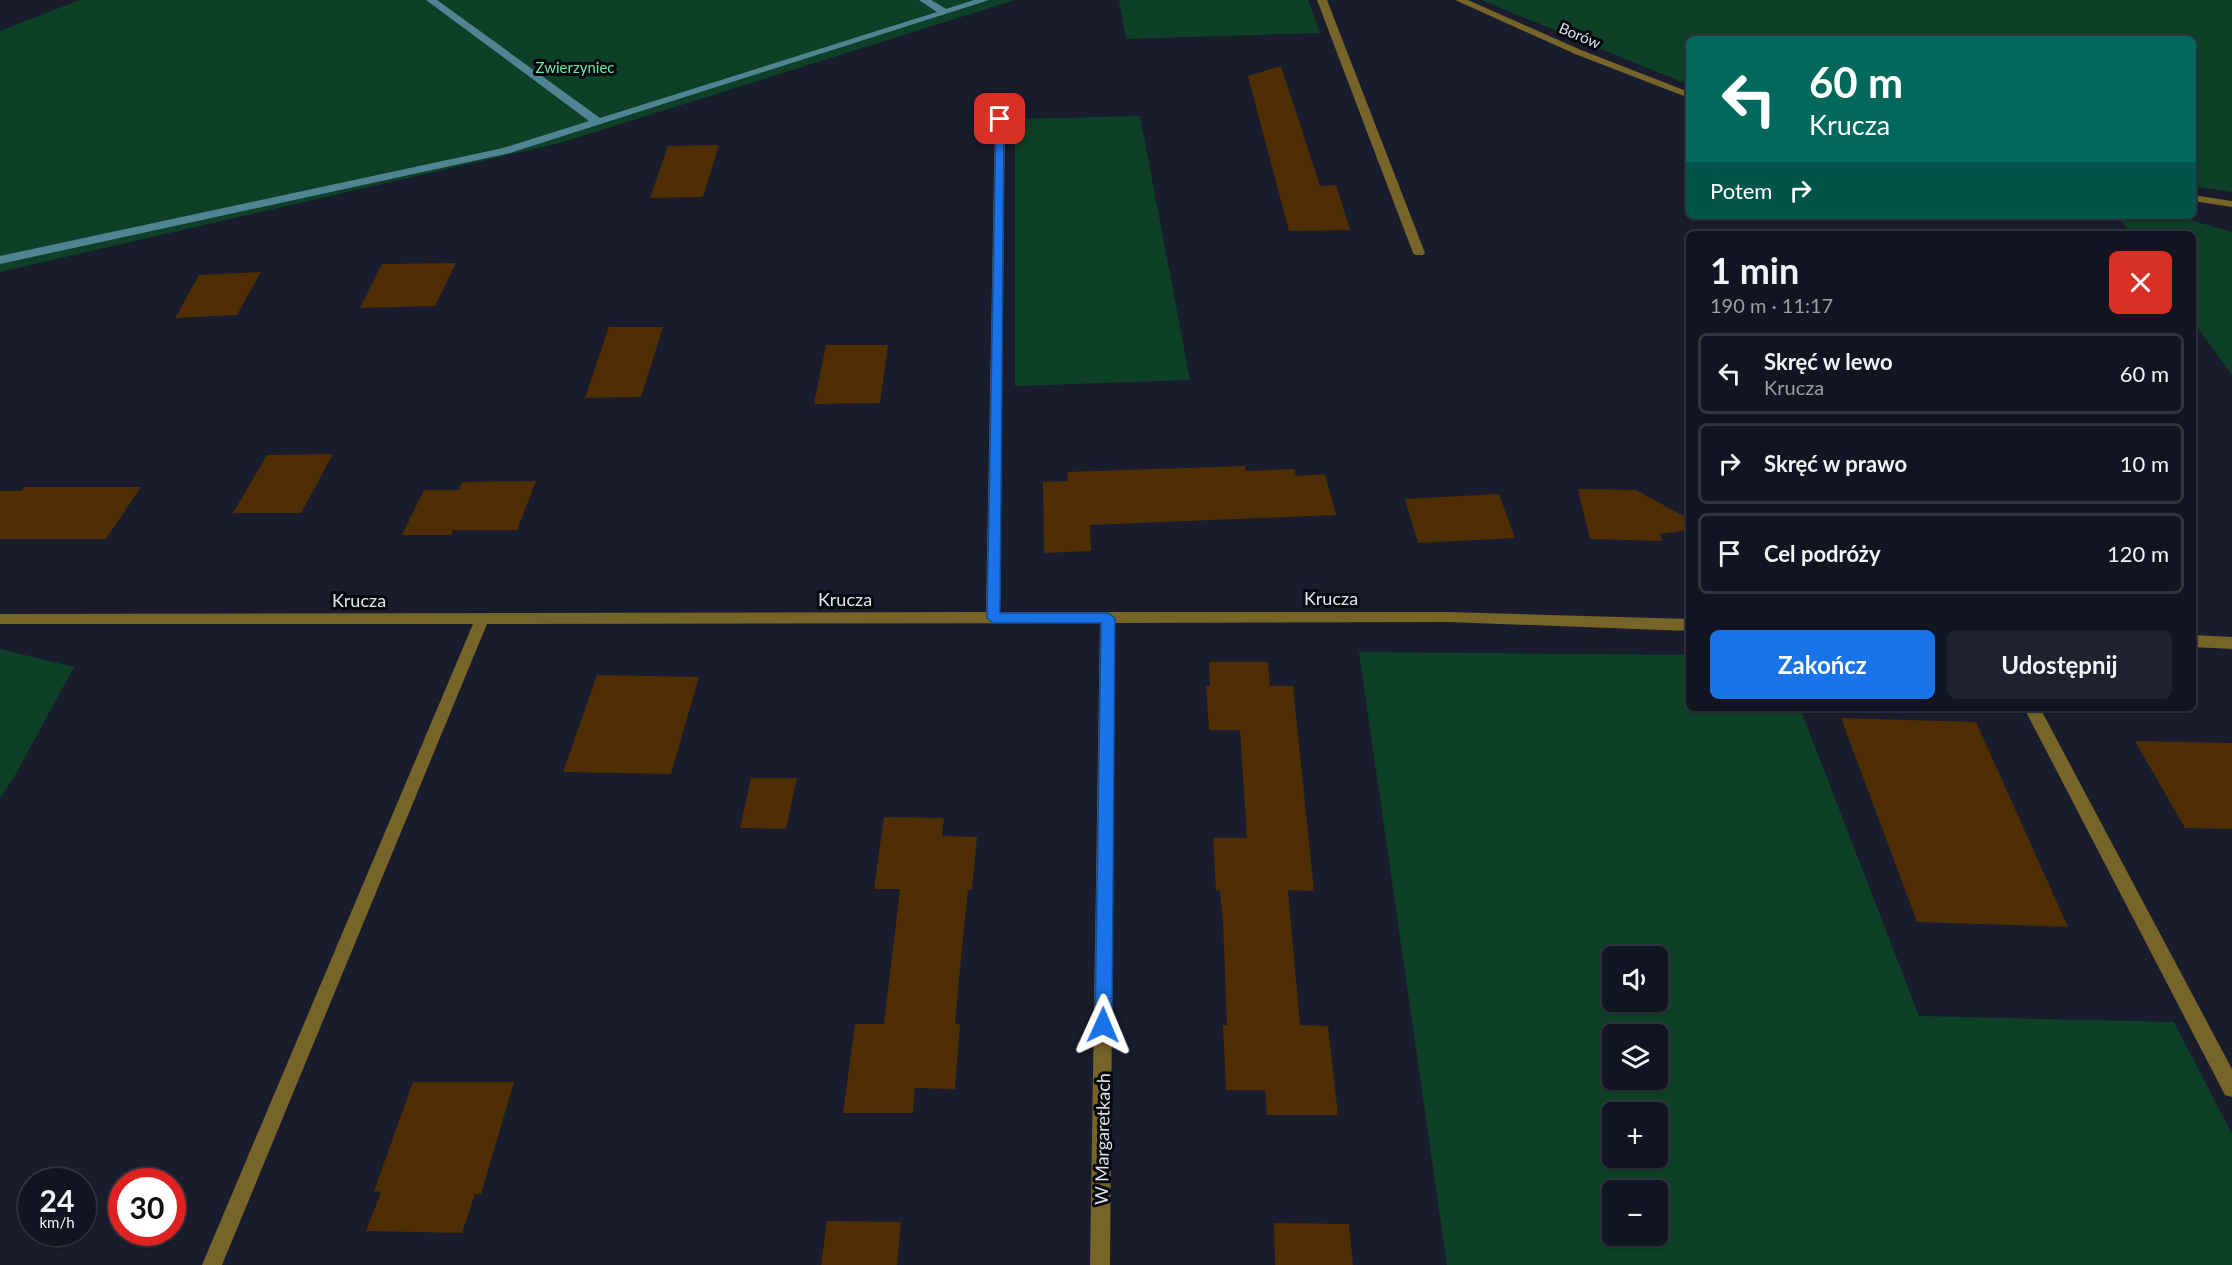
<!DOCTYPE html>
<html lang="pl">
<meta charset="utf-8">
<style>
:root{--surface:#121521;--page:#1f222e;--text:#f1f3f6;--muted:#9c9fa5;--line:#31343f;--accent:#1a73e8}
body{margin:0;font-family:Lato,sans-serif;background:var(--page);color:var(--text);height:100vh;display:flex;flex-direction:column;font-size:22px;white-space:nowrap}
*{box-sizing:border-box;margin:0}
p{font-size:20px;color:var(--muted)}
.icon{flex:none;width:33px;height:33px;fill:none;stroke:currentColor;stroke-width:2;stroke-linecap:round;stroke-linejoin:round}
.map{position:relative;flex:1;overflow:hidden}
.details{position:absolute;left:1686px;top:231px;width:510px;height:480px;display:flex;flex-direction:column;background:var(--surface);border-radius:9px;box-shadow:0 2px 4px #0004,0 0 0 2px var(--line)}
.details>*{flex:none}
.top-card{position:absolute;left:1686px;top:36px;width:510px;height:183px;border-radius:9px;box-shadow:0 2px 4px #0004,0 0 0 2px var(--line);background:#00695c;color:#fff;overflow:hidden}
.tools{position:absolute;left:1602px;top:946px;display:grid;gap:12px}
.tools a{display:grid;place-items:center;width:66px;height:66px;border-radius:9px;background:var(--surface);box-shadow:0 2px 4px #0004,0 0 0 2px var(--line);font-size:30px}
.speed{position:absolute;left:18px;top:1168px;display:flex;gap:12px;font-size:30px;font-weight:700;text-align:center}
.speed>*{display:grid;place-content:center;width:78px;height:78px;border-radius:50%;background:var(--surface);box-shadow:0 2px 4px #0004,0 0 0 2px var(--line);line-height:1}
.speed small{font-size:15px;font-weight:400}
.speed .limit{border:9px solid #d22;background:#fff;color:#111}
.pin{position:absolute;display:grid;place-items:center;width:51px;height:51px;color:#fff;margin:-26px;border-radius:12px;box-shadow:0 3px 9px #0006}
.me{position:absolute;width:66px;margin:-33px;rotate:1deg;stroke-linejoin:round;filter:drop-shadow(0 0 4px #0008)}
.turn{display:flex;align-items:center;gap:21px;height:126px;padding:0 24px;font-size:27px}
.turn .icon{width:78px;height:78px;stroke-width:2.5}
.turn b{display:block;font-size:42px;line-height:51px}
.then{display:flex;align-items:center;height:57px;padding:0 24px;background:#0003;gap:12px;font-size:22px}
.round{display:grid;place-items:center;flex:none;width:63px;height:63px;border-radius:9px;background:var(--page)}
.overview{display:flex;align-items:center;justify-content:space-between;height:102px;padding:0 24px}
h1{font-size:36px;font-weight:700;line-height:45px}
.button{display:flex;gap:12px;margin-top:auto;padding:12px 24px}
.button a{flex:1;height:69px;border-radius:9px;background:var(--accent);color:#fff;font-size:24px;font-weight:700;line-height:69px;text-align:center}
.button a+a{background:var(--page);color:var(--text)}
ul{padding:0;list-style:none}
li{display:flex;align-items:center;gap:18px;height:81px;margin:0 12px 9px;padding:0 12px;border:3px solid var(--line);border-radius:9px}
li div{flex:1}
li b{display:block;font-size:22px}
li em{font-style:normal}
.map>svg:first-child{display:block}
.green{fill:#0e4027;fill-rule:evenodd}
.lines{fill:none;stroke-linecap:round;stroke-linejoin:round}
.stream{fill:#518493;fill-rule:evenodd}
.building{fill:#4e2e02}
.minor{fill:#776429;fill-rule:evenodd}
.route{fill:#1a73e8;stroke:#114b97;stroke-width:1.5}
.labels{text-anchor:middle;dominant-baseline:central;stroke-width:6;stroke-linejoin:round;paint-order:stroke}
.far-street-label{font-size:15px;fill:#e0e3ee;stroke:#06070d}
.far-park-label{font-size:15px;fill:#6ce9a4;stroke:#06070d}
.street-label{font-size:18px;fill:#e0e3ee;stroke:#06070d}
</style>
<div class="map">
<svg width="2232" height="1265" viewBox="0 0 2232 1265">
<rect width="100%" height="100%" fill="#181c2c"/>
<!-- green -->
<g class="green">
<path d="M80,0h935l-455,143 -560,129v-241z"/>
<path d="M1119,0h189l12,33 -194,6z"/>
<path d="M1481,0h751v192l-39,-6v-147h-504v46z"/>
<path d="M1140,116l50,264 -175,6v-267z"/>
<path d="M2118,216h58l56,16v143l-39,-54v-87h-62z"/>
<path d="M0,649l74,18 -60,110 -14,21z"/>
<path d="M1359,652l330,3v53h111l119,308 255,6 58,112v131h-785zM1612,957h46v45h-46zM1612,1035h46v45h-46zM1612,1113h46v45h-46zM1612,1191h46v45h-46z"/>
</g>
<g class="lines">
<!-- stream -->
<path class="stream" d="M426,0h11l163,118 337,-106 -18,-12h12l15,9 28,-9h15l-479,153 -510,111v-8l503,-108 86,-27z"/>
</g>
<!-- building -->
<g class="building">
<path d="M1281,66l39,120 16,-1 14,45 -61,1 -41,-155z"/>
<path d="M719,145l-16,52 -53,1 18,-52z"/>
<path d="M456,263l-21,43 -75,2 22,-44z"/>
<path d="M261,272l-24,43 -62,3 24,-43z"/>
<path d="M609,327h54l-22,70 -56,1z"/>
<path d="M826,345h62l-8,58 -66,1z"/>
<path d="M333,454l-32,59h-68l34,-58z"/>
<path d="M1245,466l1,5 48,-2 2,7 29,-2 11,41 -246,10 1,26 -47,2 -1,-71 25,-1 -1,-9z"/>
<path d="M536,481l-19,49h-64l-2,5h-49l22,-45h35l3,-8z"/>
<path d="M24,487h117l-35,52h-106v-48h21z"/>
<path d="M1578,489l58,1 53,29v11l-29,4 2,7 -72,-2z"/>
<path d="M1499,494l16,44 -97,5 -13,-44z"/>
<path d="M1209,662h59l2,24h23l21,205 -26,-1 12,135 28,1 10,89h-71l-2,-25h-39l-3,-65h4l-4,-103 -3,-31 -4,-1 -3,-52h34l-7,-108h-31l-3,-44h4z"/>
<path d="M597,675l102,2 -28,97 -108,-2z"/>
<path d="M1841,718l135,4 92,205 -151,-5z"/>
<path d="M2135,741l97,2v86l-47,-1z"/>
<path d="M751,778h46l-11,51 -46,-1z"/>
<path d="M884,817l60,1 -2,18 35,1 -5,53h-4l-7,68 -6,65 5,1 -5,65 -40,-1 -2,25h-70l12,-89h29l16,-135h-26z"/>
<path d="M413,1082h101l-33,112h-6l-13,39 -96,-2 15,-39 -7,-1z"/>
<path d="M827,1221l74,1 -4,43h-76z"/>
<path d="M1274,1223l75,1 4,41h-78z"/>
</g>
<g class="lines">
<!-- minor -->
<g class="minor">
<path d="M1317,0h10l98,253 -2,2h-8l-2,-2z"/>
<path d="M1455,0h13l113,50 108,42v6l-114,-44z"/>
<path d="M1000,116l5,3 -5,493h448l241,7v12l-241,-9 -333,1 -5,642h-20l10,-642 -613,1 -265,641h-20l271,-641h-473v-10l986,-2 9,-493z"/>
<path d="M2193,195l39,6v6l-39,-6z"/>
<path d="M2193,635l39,2v12l-39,-2z"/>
<path d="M2024,708h16l192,361v28l-7,-2z"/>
</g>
</g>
<!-- route -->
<path class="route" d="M996,117l8,2 -4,494h108l7,5 -3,407 -3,6 -6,2 -6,-2 -2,-6 6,-402h-108l-6,-5z"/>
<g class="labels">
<!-- far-street labels -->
<g class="far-street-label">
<text transform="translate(1580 35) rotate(23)">Borów</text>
</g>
<!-- far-park labels -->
<g class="far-park-label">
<text x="575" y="67">Zwierzyniec</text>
</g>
<!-- street labels -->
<g class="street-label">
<text x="1331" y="598">Krucza</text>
<text x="845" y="599">Krucza</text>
<text x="359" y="600">Krucza</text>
<text transform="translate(1102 1139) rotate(-89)">W Margaretkach</text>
</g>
</g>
</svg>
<div class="tools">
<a><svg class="icon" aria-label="sound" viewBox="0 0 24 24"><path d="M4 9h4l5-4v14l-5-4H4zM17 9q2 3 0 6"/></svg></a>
<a><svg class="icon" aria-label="layers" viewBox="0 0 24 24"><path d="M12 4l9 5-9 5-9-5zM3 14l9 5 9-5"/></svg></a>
<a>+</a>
<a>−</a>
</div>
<div class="speed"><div>24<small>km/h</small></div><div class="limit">30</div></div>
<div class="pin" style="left:1000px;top:119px;background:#d93025"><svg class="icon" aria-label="arrive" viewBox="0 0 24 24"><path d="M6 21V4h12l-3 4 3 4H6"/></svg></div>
<svg class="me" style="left:1103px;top:1025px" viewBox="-20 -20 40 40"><path d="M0-17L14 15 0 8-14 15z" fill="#1a73e8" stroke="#fff" stroke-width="4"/></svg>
<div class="top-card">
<div class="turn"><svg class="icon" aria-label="left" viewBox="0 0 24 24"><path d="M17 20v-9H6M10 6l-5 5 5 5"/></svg><div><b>60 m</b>Krucza</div></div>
<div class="then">Potem<svg class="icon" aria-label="right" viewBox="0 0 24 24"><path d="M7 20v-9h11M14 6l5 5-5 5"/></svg></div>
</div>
<section class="details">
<div class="overview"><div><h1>1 min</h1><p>190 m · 11:17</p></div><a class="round" style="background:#d93025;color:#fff"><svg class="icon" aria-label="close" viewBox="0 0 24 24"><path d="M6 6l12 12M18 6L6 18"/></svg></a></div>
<ul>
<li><svg class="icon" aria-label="left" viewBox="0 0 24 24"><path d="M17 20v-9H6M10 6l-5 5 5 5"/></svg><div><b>Skręć w lewo</b><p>Krucza</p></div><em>60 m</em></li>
<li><svg class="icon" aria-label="right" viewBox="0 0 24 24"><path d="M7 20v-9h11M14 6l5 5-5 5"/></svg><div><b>Skręć w prawo</b></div><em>10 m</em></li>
<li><svg class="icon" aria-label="arrive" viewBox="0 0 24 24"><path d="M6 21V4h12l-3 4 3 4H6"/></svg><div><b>Cel podróży</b></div><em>120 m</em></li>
</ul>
<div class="button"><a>Zakończ</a><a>Udostępnij</a></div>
</section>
</div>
